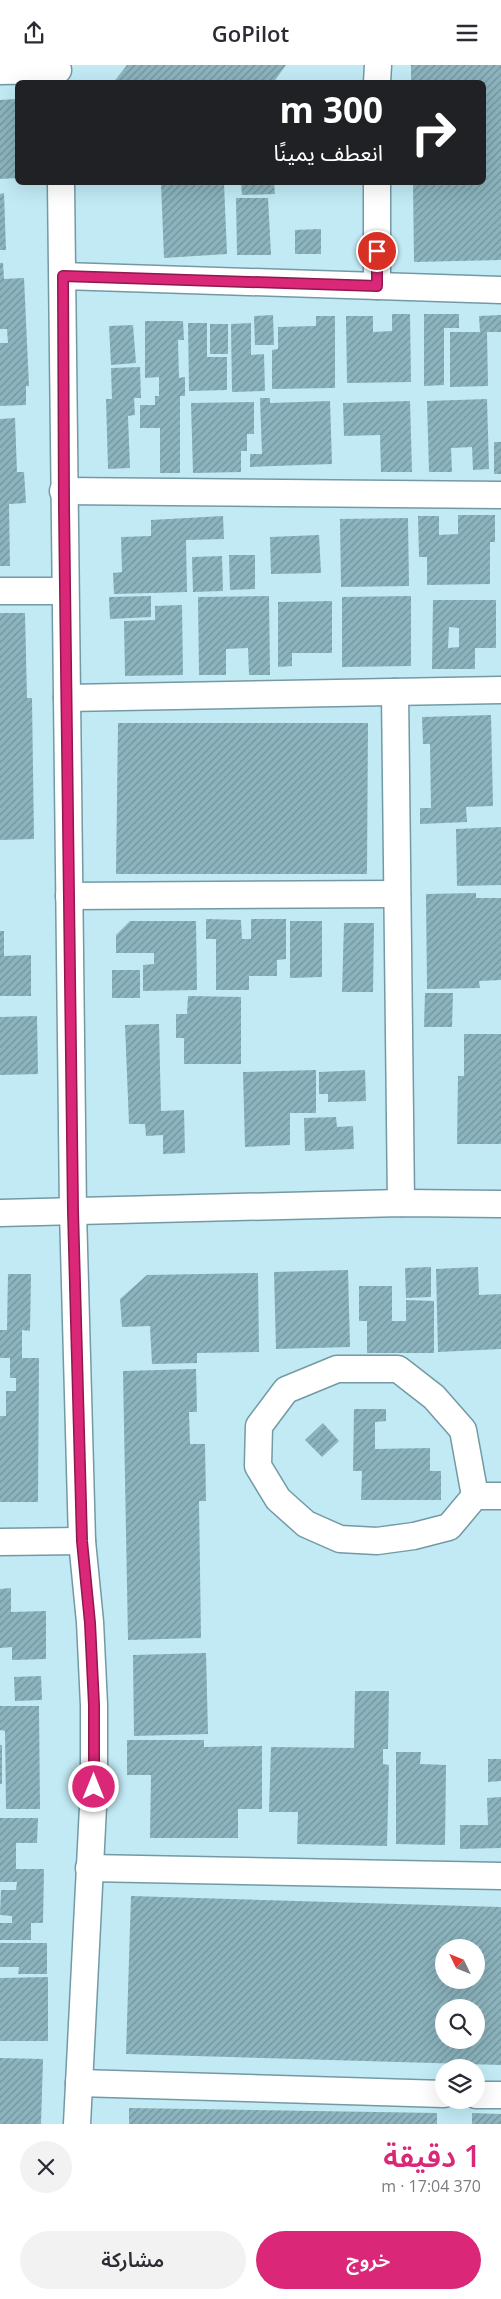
<!DOCTYPE html>
<html lang="ar">
<meta charset="utf-8">
<style>
:root{--surface:#fff;--page:#f2f2f3;--text:#2b2b33;--muted:#7c7c81;--accent:#db2777}
body{margin:0;font-family:"Open Sans","Noto Sans Arabic",sans-serif;background:var(--page);color:var(--text);direction:rtl;height:100vh;display:flex;flex-direction:column;font-size:19px;white-space:nowrap}
*{box-sizing:border-box;margin:0}
p{font-size:16px;color:var(--muted)}
.icon{flex:none;width:28px;height:28px;fill:none;stroke:currentColor;stroke-width:2;stroke-linecap:round;stroke-linejoin:round}
.map{position:relative;height:2059px;overflow:hidden;direction:ltr}
.sheet{display:flex;flex-direction:column;background:var(--surface);flex:1}
.sheet>*{flex:none}
.hud{position:absolute;left:15px;top:15px;width:471px;height:105px;border-radius:8px;box-shadow:0 5px 20px #0002;direction:rtl;background:#202124;color:#fff;overflow:hidden}
.needle{width:32px;rotate:313deg}
.controls{position:absolute;left:435px;top:1874px;display:grid;gap:10px}
.controls a{display:grid;place-items:center;width:50px;height:50px;border-radius:50%;background:var(--surface);box-shadow:0 5px 20px #0002;font-size:25px}
.pin{position:absolute;display:grid;place-items:center;width:42px;height:42px;color:#fff;margin:-21px;border:2px solid #fff;border-radius:50%;box-shadow:0 1px 5px #0007}
.me{position:absolute;width:55px;margin:-28px;rotate:0deg;stroke-linejoin:round;filter:drop-shadow(0 0 4px #0008)}
.turn{display:flex;align-items:center;gap:18px;height:105px;padding:0 20px;font-size:22px}
.turn .icon{width:65px;height:65px;stroke-width:2.5}
.turn b{display:block;font-size:35px;line-height:42px}
.round{display:grid;place-items:center;flex:none;width:52px;height:52px;border-radius:26px;background:var(--page)}
.overview{display:flex;align-items:center;justify-content:space-between;height:85px;padding:0 20px}
h1{font-size:30px;font-weight:600;line-height:38px;color:var(--accent)}
.action{display:flex;gap:10px;margin-top:auto;padding:10px 20px}
.action a{flex:1;height:58px;border-radius:30px;background:var(--accent);color:#fff;font-size:20px;font-weight:600;line-height:58px;text-align:center}
.action a+a{background:var(--page);color:var(--text)}
header{display:flex;justify-content:space-between;align-items:center;height:65px;padding:0 20px;background:var(--surface);font-size:22px;font-weight:600}
.map>svg:first-child{display:block}
.building{fill:url(#building-hatch);fill-rule:evenodd}
.lines{fill:none;stroke-linecap:round;stroke-linejoin:round}
.minor-casing{stroke:#739aa4;stroke-width:29}
.minor{stroke:#fff;stroke-width:26}
.route-casing{stroke:#8e194d;stroke-width:12}
.route{stroke:#db2777;stroke-width:9}
</style>
<header><svg class="icon" aria-label="menu" viewBox="0 0 24 24"><path d="M4 6h16M4 12h16M4 18h16"/></svg>GoPilot<svg class="icon" aria-label="share" viewBox="0 0 24 24"><path d="M12 15V3M7 8l5-5 5 5M5 13v7h14v-7"/></svg></header>
<div class="map">
<svg width="501" height="2059" viewBox="0 0 501 2059">
<defs>
<pattern id="building-hatch" width="6" height="6" patternUnits="userSpaceOnUse" patternTransform="scale(1.25)"><rect width="6" height="6" fill="#8cb4be"/><path d="M-1 1l2-2M0 6l6-6M5 7l2-2" fill="none" stroke="#72939b"/></pattern>
</defs>
<rect width="100%" height="100%" fill="#c1eaf5"/>
<!-- building -->
<g class="building">
<path d="M127,0h159l-13,18h-160z"/>
<path d="M411,0h90v195l-87,2 -1,-79h71v-100h-73z"/>
<path d="M17,34l1,79 -18,1v-79z"/>
<path d="M161,118h63l3,71 -63,4z"/>
<path d="M241,118h33l1,11 -33,1z"/>
<path d="M4,128l2,57h-6v-56z"/>
<path d="M236,133h32l3,57h-34z"/>
<path d="M321,164v25h-26v-24z"/>
<path d="M0,198h3l1,16 20,-1 5,108h-3v19l-26,1v-63h8l-1,-14h-7z"/>
<path d="M392,249h18l1,68 -64,1 -1,-67h27v16l19,-1z"/>
<path d="M424,249h35v14h-15v57l-20,1z"/>
<path d="M273,250l1,30h-19l-1,-29z"/>
<path d="M501,250v17h-14l1,54 -38,1v-55h30l-1,-16z"/>
<path d="M316,251h19v72l-63,1v-39l6,-1v-22l38,-1z"/>
<path d="M145,256h38l1,19h-6l1,38 6,-1v19h-5v77h-20v-45h-20v-23h15v-9h4v-19l-14,1z"/>
<path d="M188,258h19v34h20v33l-38,1z"/>
<path d="M251,258v32l13,-1 1,37 -33,1 -1,-68z"/>
<rect x="210" y="259" width="18" height="30"/>
<path d="M133,260l3,38 -25,2 -2,-39z"/>
<path d="M140,302l1,31h-7l1,17 -7,1 2,52 -22,1 -2,-70h6l-1,-31z"/>
<path d="M260,333h10v5l60,-2 2,63 -82,3v-13h12z"/>
<path d="M487,334l2,70 -16,1 -1,-23 -21,1 1,24h-23l-2,-71z"/>
<path d="M410,336l2,71h-31l-1,-37 -36,1 -1,-33z"/>
<path d="M254,337v32h-7v17h-6v21l-48,1 -2,-70z"/>
<path d="M15,353l2,54h7l2,31 -17,1 1,62h-10v-147z"/>
<rect x="494" y="377" width="7" height="32"/>
<path d="M458,450h37v27h-5v42l-63,1v-28h-8l-1,-41h21v19l19,-1z"/>
<path d="M223,451l1,23 -38,1 1,52 -73,2 -1,-21 9,-1 -1,-35 30,-1v-16z"/>
<path d="M408,453l1,68 -68,1 -1,-68z"/>
<path d="M319,470l2,38 -50,1 -1,-37z"/>
<path d="M229,490h26v34l-25,1z"/>
<path d="M222,491l1,35 -30,1 -1,-35z"/>
<path d="M151,531v21l-41,2 -1,-22z"/>
<path d="M269,531l1,79h-21l-1,-27 -22,1v26h-27l-1,-78z"/>
<path d="M411,531v70l-69,1v-70z"/>
<path d="M433,535h63v48h-21v21h-43zM449,562l10,1v19l-11,1z"/>
<path d="M332,536v52h-40v13l-14,1v-65z"/>
<path d="M182,540l1,70 -58,1 -1,-55 31,-1v-14z"/>
<path d="M0,548h25l2,85h5l2,141 -34,1z"/>
<path d="M491,650l2,91 -27,1 1,15 -47,2v-16h11l-1,-64h-7l-1,-27z"/>
<path d="M118,658h250l-1,151h-251z"/>
<path d="M501,762v58l-44,1 -1,-57z"/>
<path d="M476,828v5h25v82l-22,1 1,7 -53,1 -1,-95z"/>
<path d="M206,854l35,1 1,19h9v-20h35v40l-9,1v16h-28v14h-33v-51h-10z"/>
<path d="M130,856h66l1,69 -54,1v-26l11,-1v-11h-38v-18z"/>
<path d="M290,856h32v56l-32,1z"/>
<path d="M344,858h30l-1,69h-31z"/>
<path d="M0,866h4v25l27,-1v41h-31z"/>
<rect x="112" y="905" width="28" height="28"/>
<path d="M425,928h28l-1,34h-28z"/>
<path d="M188,931l53,1v67h-57v-26h-8v-24h11z"/>
<path d="M37,951l1,58 -38,1v-58z"/>
<path d="M159,959l2,87 23,-1 1,43 -22,1v-19l-17,1 -1,-12h-16l-4,-99z"/>
<path d="M464,969h37v110h-44l1,-68h6z"/>
<path d="M316,1005v43h-26v32l-45,2 -2,-75z"/>
<path d="M365,1005l1,31 -38,1v-8h-9v-22z"/>
<path d="M336,1052l1,10 16,-1 1,23 -49,2 -1,-33z"/>
<path d="M431,1202v30l-25,1 -1,-30z"/>
<path d="M478,1202l1,28 22,-1v55l-63,3 -2,-83z"/>
<path d="M348,1205l2,77 -74,2 -2,-77z"/>
<path d="M258,1208l1,79 -62,1v10l-45,1 -2,-38 -28,1 -2,-28 27,-24z"/>
<path d="M8,1209h23l-1,57 -8,-1v28h17l-1,144h-38v-86h6v-25h10v-13h-6v-20h-10v-28h7z"/>
<path d="M359,1221h33v35h14v-21l28,1v52h-67v-32h-8z"/>
<path d="M196,1304l1,43h-8l1,32h15l1,57h-7l2,137 -73,2 -5,-269z"/>
<path d="M354,1344h32v12l-11,1v27l55,-1v23h11v29h-80l1,-29h-9z"/>
<path d="M323,1358l16,18 -17,16 -17,-17z"/>
<path d="M11,1523v24l35,-1v48l-34,1v-13l-12,1v-59z"/>
<path d="M206,1588l2,81 -74,2 -1,-81z"/>
<path d="M41,1611l1,24 -27,1 -1,-24z"/>
<path d="M355,1626h34l-1,58h-5v15l6,1 -2,81 -90,-2 1,-32h-29l2,-65 83,1z"/>
<path d="M0,1641h39l1,103h-34l-1,-78 -5,-1z"/>
<path d="M127,1675h77v7l58,-1v63h-24v29h-88l1,-63h-24z"/>
<rect x="0" y="1680" width="2" height="39"/>
<path d="M396,1687h25l-1,12 26,1 -1,80 -49,-1z"/>
<path d="M488,1694h13v22l-13,1z"/>
<path d="M501,1732v51l-41,1v-24h28l-1,-27z"/>
<path d="M0,1753h38l-1,25h-21v26h28l-1,54h-12v17h-31v-17h12v-7l-12,-1 1,-25h15l1,-8h-17z"/>
<path d="M131,1831l370,11v158l-375,-11zM444,1882h32v33h-32zM444,1942h32v33h-32z"/>
<path d="M0,1878h47v31h-29l1,-7h-19z"/>
<path d="M48,1912v64h-48v-63z"/>
<path d="M0,1993l43,1 -2,65h-41z"/>
<path d="M129,2043l308,5v11h-308z"/>
<path d="M472,2048l29,1v10h-29z"/>
</g>
<g class="lines">
<!-- minor casing -->
<g class="minor-casing">
<g id="minor">
<path d="M0,6l58,-1"/>
<path d="M377,18l1,-18"/>
<path d="M61,118l12,1028 9,330 8,81 4,83v82l-17,337"/>
<path d="M63,211l438,14"/>
<path d="M377,221v-103"/>
<path d="M63,426l438,4"/>
<path d="M0,526h65"/>
<path d="M395,627l6,511"/>
<path d="M67,633l434,-8"/>
<path d="M69,831l328,-2"/>
<path d="M0,1148l401,-10 100,1"/>
<path d="M475,1431l-12,-66 -29,-33 -36,-28h-61l-51,21 -27,36 -1,40 20,33 28,25 34,15 37,2 37,-5 35,-9 26,-31h26"/>
<path d="M0,1477l82,-1"/>
<path d="M89,1803l412,8"/>
<path d="M79,2018l365,11"/>
<path d="M476,2030h25"/>
</g>
</g>
<!-- minor -->
<use href="#minor" class="minor"/>
</g>
<g class="lines">
<!-- route casing -->
<g class="route-casing">
<path id="route" d="M94,1722v-82l-4,-82 -8,-82 -9,-330 -9,-704 -1,-231 314,10v-35"/>
</g>
<!-- route -->
<use href="#route" class="route"/>
</g>
</svg>
<div class="controls">
<a><svg class="needle" viewBox="-14 -14 28 28"><path d="M0-13l5 13h-10z" fill="#e53935"/><path d="M0 13l5-13h-10z" fill="#7c7c81"/></svg></a>
<a><svg class="icon" aria-label="search" viewBox="0 0 24 24"><circle cx="10" cy="10" r="6"/><path d="M15 15l6 6"/></svg></a>
<a><svg class="icon" aria-label="layers" viewBox="0 0 24 24"><path d="M12 4l9 5-9 5-9-5zM3 14l9 5 9-5"/></svg></a>
</div>
<div class="pin" style="left:377px;top:186px;background:#d93025"><svg class="icon" aria-label="arrive" viewBox="0 0 24 24"><path d="M6 21V4h12l-3 4 3 4H6"/></svg></div>
<svg class="me" style="left:94px;top:1722px" viewBox="-20 -20 40 40"><circle r="17" fill="#db2777" stroke="#fff" stroke-width="3"/><path d="M0-11L8 9 0 5-8 9z" fill="#fff"/></svg>
<div class="hud">
<div class="turn"><svg class="icon" aria-label="right" viewBox="0 0 24 24"><path d="M7 20v-9h11M14 6l5 5-5 5"/></svg><div><b>300 m</b>انعطف يمينًا</div></div>
</div>
</div>
<section class="sheet">
<div class="overview"><div><h1>1 دقيقة</h1><p>370 m · 17:04</p></div><a class="round"><svg class="icon" aria-label="close" viewBox="0 0 24 24"><path d="M6 6l12 12M18 6L6 18"/></svg></a></div>
<div class="action"><a>خروج</a><a>مشاركة</a></div>
</section>
